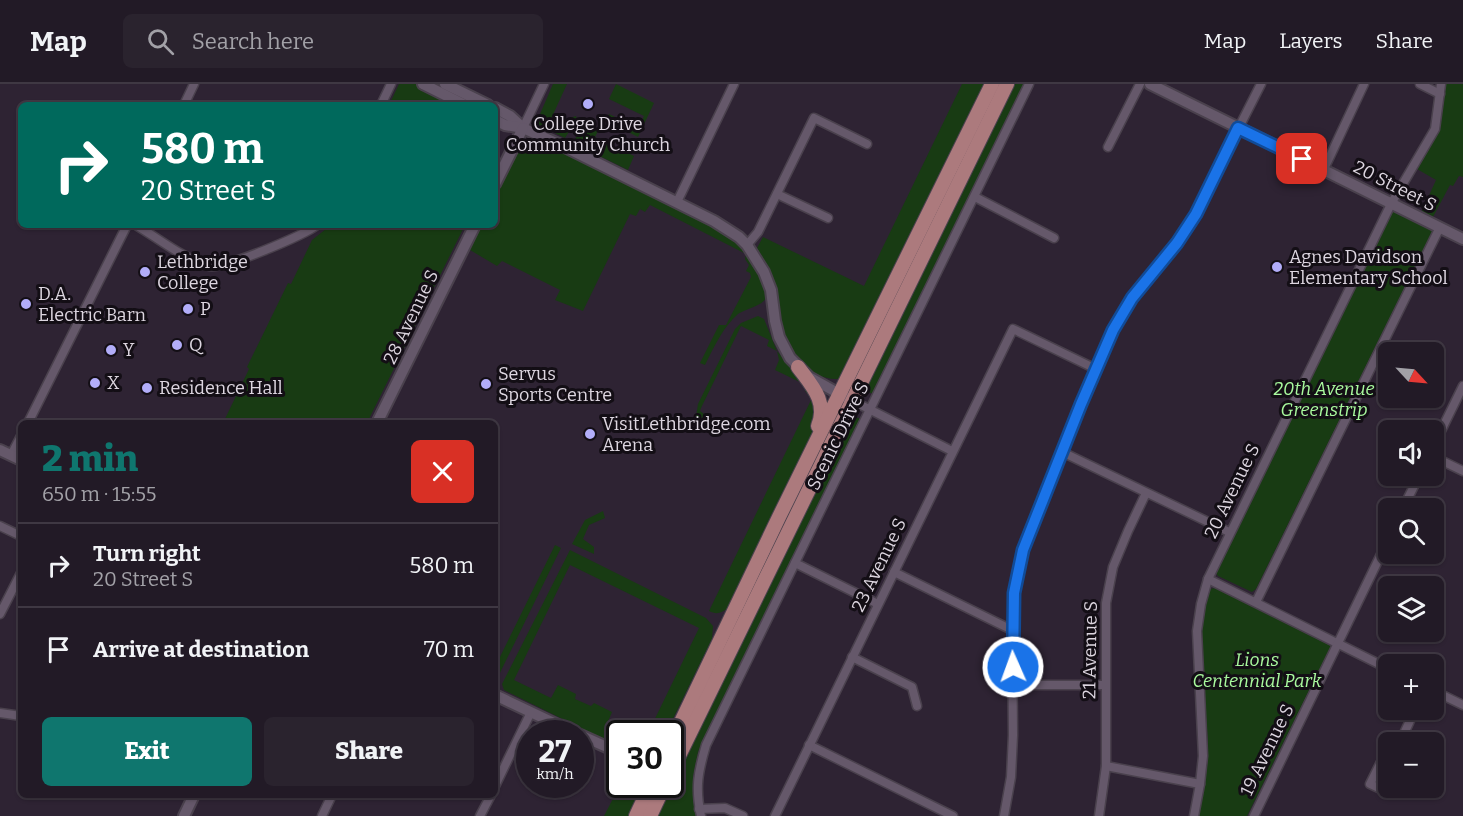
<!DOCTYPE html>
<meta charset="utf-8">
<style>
:root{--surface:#221a26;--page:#2a232e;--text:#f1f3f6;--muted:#a2a1a7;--line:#3f3843;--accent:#0f766e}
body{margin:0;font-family:Bitter,serif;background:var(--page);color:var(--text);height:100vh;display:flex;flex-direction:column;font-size:22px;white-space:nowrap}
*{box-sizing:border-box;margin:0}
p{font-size:20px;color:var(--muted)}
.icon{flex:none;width:33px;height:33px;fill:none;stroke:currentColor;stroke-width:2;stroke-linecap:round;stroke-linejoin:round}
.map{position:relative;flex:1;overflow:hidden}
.panel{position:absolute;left:18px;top:336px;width:480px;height:378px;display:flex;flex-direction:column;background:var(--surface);border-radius:9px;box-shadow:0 2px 4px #0004,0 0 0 2px var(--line)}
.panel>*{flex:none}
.hud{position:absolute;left:18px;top:18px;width:480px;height:126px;border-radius:9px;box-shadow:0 2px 4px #0004,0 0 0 2px var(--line);background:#00695c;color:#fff;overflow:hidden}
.needle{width:39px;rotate:116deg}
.tools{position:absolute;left:1378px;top:258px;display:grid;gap:12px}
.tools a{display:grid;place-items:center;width:66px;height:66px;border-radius:9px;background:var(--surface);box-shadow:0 2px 4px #0004,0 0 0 2px var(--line);font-size:30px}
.speed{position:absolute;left:516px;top:636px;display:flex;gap:12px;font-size:30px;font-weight:700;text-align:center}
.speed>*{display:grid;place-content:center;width:78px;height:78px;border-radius:50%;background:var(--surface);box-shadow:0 2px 4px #0004,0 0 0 2px var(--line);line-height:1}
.speed small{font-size:15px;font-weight:400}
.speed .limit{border:3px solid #111;border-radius:9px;background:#fff;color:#111}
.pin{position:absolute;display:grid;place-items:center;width:51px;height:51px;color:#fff;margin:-26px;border-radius:12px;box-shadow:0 3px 9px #0006}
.me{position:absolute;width:66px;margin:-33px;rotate:358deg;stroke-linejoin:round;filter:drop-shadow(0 0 4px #0008)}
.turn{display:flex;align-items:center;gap:21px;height:126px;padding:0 24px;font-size:27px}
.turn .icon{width:78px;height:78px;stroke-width:2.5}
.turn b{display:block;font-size:42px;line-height:51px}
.round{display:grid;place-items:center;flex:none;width:63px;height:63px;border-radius:9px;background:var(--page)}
.summary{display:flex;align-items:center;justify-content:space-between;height:102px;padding:0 24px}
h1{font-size:36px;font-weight:800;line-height:45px;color:var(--accent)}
.primary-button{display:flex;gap:12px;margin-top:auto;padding:12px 24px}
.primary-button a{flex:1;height:69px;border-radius:9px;background:var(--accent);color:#fff;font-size:24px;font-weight:800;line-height:69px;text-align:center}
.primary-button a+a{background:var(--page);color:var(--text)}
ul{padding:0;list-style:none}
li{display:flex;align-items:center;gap:18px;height:84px;padding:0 24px;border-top:2px solid var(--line)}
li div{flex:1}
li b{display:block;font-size:22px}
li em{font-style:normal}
header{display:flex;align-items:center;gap:36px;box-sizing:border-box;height:84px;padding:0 30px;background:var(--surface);border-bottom:2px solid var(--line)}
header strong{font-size:28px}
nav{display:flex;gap:33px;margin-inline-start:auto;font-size:21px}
.search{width:420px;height:54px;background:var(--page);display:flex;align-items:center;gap:15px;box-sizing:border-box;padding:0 21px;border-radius:9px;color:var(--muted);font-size:22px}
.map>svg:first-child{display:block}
.green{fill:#183b13}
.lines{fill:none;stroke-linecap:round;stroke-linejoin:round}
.minor-casing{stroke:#4a414d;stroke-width:11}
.tertiary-casing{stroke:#4a414d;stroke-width:14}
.primary-casing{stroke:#4a414d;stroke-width:16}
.minor{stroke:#65586a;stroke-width:8}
.tertiary{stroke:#65586a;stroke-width:10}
.primary{stroke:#ac7a7d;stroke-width:14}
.route-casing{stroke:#114b97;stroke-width:15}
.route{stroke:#1a73e8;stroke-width:10}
.poi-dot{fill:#b2adf9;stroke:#130e15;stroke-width:2}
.labels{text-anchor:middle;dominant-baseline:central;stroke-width:6;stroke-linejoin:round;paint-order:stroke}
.poi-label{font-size:18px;fill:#ddd6e0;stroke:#130e15;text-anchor:start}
.street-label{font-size:18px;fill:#ddd6e0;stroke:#130e15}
.park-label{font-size:18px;font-style:italic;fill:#a9fa9e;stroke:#130e15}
</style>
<header>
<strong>Map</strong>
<div class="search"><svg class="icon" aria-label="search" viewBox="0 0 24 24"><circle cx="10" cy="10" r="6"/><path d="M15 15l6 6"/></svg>Search here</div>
<nav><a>Map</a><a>Layers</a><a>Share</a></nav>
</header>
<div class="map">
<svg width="1463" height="732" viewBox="0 0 1463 732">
<rect width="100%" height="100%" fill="#2e2333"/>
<!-- green -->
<g class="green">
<path d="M399,0h17l42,21h-69z"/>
<path d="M553,0h14l-16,35 13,6 3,-6 9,-3 1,3 -12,19 -26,-13 -2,-4z"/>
<path d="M616,0l38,19 -16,34 -32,-16 3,-7 29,14 6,-12 -35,-17z"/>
<path d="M962,0h25l-147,293 -2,2c-32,1 -53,-31 -59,-59 -2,-11 -1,-22 -4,-33 -3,-14 -11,-26 -18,-39l6,-11 101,49z"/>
<path d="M1012,0h13l-152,310 -11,-5z"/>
<path d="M1446,0h17v93l-4,-1 -6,10 -3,-1 -17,32 -11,-6 14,-31 -19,-11 23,-40z"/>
<path d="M593,44l5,3 -3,6 39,19 -6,14 -55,-27 7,-13z"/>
<path d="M531,57l8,1 180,86c22,12 30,25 41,48 3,6 9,14 6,22 -4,8 -21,11 -28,16 -15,13 -24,33 -33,51l-5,-2 19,-38h7l25,-48 -1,-4 -4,-2 3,-6 -4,-6 1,-5 -96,-49 -5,7 -5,-3 -4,7 -6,-2 -47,97 -28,-11 5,-10 -58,-29 -5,5 -27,-16 -1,-5 10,-20h16c0,-10 -1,-20 0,-29 2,-15 23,-49 36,-55z"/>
<path d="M1392,126l41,20 -177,359 -4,3 -34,-16 -2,-3z"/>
<path d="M331,141h134l-98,198h-144l26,-54 -2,-2 41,-84 3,1 21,-44z"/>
<path d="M758,232l6,3 13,32 18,22 17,17 4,36 -88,182c-7,5 -11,7 -19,3l102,-211 -1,-3 -5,-6 1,-6 -31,-15 4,-10 -2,-9 -10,-5 2,-6 -28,-14 -40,82 -1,3 4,3 -2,4 -6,-1 2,-13 37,-75 6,-6z"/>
<path d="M850,331l11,4 -163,333 -5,25 3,39h-41z"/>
<path d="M603,427l2,7 -16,7 -6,14 11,8v7l-22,-10 13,-24z"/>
<path d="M555,461l6,3 -66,135v-16z"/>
<path d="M570,466l136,68 7,8 -1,13 -46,94h-18l51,-105 -129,-63 -56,115 37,18 7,-13 18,9 -1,5 16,7 3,-3 18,9 -5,12 19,9 -6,1 -1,13 -115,-57 -2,-6z"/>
<path d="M1215,504l116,58 -84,170h-49c5,-24 11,-48 10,-73 -1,-34 -16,-127 2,-154z"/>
<path d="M620,701h31l-15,31h-32z"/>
</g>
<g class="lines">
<!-- minor casing -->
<g class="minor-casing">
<g id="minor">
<path d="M1420,0l20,10"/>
<path d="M184,21l10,-21"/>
<path d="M381,21l10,-21"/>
<path d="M523,44l21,-44"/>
<path d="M1108,63l32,-63"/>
<path d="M1324,85l40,-85"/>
<path d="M777,110l51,24"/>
<path d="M975,113l79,41"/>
<path d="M677,118l57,-118"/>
<path d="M136,141c20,12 51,36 73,41 14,4 95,-31 108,-41"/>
<path d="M747,161l11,-13 56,-114 53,26"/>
<path d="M853,317l99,50"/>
<path d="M28,339l99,-198"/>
<path d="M1434,361l29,-59"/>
<path d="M1062,368l167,80"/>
<path d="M11,371l10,-19"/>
<path d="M1434,373l29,14"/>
<path d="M1403,424l16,-32"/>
<path d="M0,442l21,10"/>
<path d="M795,479l83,41"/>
<path d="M894,488l118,58"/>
<path d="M1208,495l181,90"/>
<path d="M1256,518l184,-375"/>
<path d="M0,530l21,-41"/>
<path d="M852,573l60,30 5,19"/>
<path d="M1014,601h91"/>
<path d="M1434,607l29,14"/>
<path d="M0,629l21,3"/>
<path d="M1400,658l15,-32"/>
<path d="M809,661l144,71"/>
<path d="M1389,672l-7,4 -12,24 17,8 2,-5"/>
<path d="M1106,682l94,18"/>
<path d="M495,702l36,-74"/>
<path d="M699,725l26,-1 18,8"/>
<path d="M322,732l10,-21"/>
<path d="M480,732l11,-21"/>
<path d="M701,732c-6,-28 -3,-44 5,-71l323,-661"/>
<path d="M775,732l238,-487 83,40"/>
<path d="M1004,732l7,-39 2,-42 -1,-105 2,-37 3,-22 11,-38 85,-203 19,-32 45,-55 18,-29 66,-130"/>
<path d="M1099,732l7,-50v-163l7,-36 15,-36 18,-38"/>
<path d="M1194,732l6,-32 3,-28 -6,-125 4,-27 7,-25 183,-375 44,-75 6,-45"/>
<path d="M1254,732l135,-278"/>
</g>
</g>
<!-- tertiary casing -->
<g class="tertiary-casing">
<g id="tertiary">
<path d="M423,0l42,21"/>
<path d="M445,0l43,21"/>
<path d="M1150,0l313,155"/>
<path d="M495,24l15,8 13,12"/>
<path d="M495,36l10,5 18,3 42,19 149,74 25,16 8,8 17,27 7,18 4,31 4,16 11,21 19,19 36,20"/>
<path d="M495,100l28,-56"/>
<path d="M377,339l98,-198"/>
<path d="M0,366l21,10"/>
<path d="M495,611l82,39"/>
<path d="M580,651l40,18"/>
<path d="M184,732l10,-21"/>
</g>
</g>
<!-- primary casing -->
<g class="primary-casing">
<g id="primary">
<path d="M798,283c14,19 30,35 20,59"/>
<path d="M670,661l109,-228 213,-433"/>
<path d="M670,690l337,-690"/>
<path d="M636,732l15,-32"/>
<path d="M650,732l15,-32"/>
</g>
</g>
<!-- minor -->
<use href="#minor" class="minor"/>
<!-- tertiary -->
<use href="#tertiary" class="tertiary"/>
<!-- primary -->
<use href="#primary" class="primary"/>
</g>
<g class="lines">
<!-- route casing -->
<g class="route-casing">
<path id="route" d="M1013,583l1,-74 9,-43 58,-146 32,-74 19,-32 45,-55 19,-29 42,-86 64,31"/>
</g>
<!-- route -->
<use href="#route" class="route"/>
</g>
<!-- markers -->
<g class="poi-dot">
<circle cx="588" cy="20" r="6"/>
<circle cx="1277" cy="183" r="6"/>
<circle cx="145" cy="188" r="6"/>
<circle cx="26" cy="220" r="6"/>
<circle cx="188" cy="225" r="6"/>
<circle cx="177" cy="261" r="6"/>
<circle cx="111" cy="266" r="6"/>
<circle cx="95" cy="299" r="6"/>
<circle cx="486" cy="300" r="6"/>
<circle cx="147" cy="304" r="6"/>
<circle cx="590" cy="350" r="6"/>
</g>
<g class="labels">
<!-- poi labels -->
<g class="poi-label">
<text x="588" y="40" text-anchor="middle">College Drive<tspan x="588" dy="21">Community Church</tspan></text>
<text x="1289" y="173">Agnes Davidson<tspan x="1289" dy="21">Elementary School</tspan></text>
<text x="157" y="178">Lethbridge<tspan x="157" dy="21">College</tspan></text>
<text x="38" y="210">D.A.<tspan x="38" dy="21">Electric Barn</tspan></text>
<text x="200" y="225">P</text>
<text x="189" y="261">Q</text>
<text x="123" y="266">Y</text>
<text x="498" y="290">Servus<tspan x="498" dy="21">Sports Centre</tspan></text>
<text x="107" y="299">X</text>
<text x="159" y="304">Residence Hall</text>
<text x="602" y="340">VisitLethbridge.com<tspan x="602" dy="21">Arena</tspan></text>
</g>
<!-- street labels -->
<g class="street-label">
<text transform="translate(1395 102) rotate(27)">20 Street S</text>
<text transform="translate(411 233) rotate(-64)">28 Avenue S</text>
<text transform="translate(838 352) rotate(-64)">Scenic Drive S</text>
<text transform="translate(1232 407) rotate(-64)">20 Avenue S</text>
<text transform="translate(879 481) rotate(-64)">23 Avenue S</text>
<text transform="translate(1090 566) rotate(-89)">21 Avenue S</text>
<text transform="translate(1267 666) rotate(-64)">19 Avenue S</text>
</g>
<!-- park labels -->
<g class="park-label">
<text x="1324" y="305">20th Avenue<tspan x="1324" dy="21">Greenstrip</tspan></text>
<text x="1257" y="576">Lions<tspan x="1257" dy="21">Centennial Park</tspan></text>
</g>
</g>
</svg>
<div class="tools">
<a><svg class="needle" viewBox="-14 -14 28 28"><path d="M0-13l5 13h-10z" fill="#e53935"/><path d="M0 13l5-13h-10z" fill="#a2a1a7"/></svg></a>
<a><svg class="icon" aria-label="sound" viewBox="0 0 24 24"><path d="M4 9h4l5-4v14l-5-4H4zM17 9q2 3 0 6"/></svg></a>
<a><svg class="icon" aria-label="search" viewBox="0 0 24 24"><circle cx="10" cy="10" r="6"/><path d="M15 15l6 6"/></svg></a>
<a><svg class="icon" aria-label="layers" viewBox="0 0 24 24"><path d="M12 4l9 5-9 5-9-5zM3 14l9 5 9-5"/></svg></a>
<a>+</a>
<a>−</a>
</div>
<div class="speed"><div>27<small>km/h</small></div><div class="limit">30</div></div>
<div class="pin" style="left:1302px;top:75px;background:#d93025"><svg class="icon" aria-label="arrive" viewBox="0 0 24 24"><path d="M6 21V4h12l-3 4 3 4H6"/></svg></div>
<svg class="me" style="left:1013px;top:583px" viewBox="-20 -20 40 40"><circle r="17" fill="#1a73e8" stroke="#fff" stroke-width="3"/><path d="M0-11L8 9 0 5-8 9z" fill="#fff"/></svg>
<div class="hud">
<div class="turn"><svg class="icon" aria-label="right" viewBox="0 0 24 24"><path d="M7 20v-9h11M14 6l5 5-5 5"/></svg><div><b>580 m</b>20 Street S</div></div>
</div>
<section class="panel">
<div class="summary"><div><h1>2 min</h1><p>650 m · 15:55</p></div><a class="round" style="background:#d93025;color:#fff"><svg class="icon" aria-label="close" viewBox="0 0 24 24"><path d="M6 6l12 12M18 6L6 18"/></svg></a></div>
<ul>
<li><svg class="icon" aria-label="right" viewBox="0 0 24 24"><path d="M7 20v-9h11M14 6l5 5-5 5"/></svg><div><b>Turn right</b><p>20 Street S</p></div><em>580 m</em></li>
<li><svg class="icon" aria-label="arrive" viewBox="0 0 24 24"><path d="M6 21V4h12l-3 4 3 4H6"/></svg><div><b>Arrive at destination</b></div><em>70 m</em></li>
</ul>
<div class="primary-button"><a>Exit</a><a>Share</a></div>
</section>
</div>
